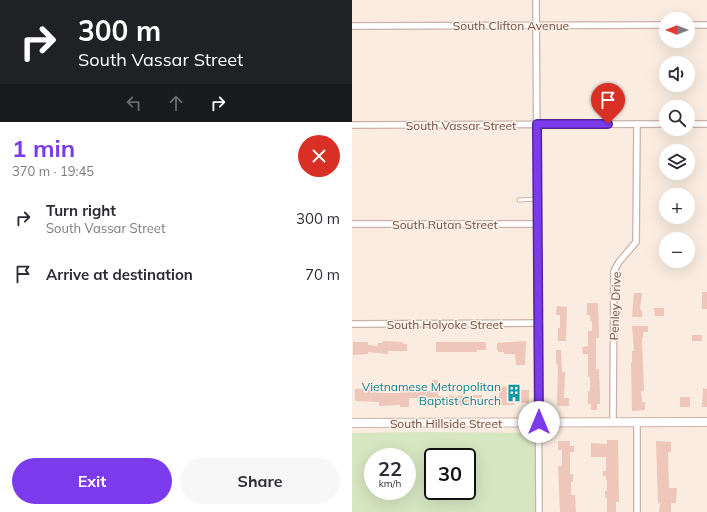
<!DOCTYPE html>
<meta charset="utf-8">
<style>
:root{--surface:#fff;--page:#f7f7f7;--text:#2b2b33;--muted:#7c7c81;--accent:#7c3aed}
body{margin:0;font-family:Mulish,sans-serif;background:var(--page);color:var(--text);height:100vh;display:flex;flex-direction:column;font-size:15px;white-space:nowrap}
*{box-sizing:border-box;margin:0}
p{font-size:13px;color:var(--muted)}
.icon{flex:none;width:22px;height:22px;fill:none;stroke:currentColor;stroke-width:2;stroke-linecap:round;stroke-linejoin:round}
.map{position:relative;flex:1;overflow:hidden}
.sheet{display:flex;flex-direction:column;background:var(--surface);width:352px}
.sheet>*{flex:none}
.top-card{background:#202124;color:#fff;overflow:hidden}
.needle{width:26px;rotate:270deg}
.controls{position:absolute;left:307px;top:12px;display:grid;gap:8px}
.controls a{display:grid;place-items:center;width:36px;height:36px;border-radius:50%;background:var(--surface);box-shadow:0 4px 16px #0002;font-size:20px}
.speed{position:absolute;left:12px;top:448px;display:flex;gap:8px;font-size:20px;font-weight:700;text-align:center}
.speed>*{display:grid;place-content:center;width:52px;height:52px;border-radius:50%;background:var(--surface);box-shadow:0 4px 16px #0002;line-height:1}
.speed small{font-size:10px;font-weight:400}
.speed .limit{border:2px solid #111;border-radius:6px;background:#fff;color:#111}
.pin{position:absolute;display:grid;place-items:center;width:34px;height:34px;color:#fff;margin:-41px -17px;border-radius:50% 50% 50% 0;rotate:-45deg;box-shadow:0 0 4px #0007}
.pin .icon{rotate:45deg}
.me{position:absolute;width:44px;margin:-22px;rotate:0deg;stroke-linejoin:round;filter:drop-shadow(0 0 3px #0008)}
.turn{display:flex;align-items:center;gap:14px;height:84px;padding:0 12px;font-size:18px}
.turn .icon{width:52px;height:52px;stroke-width:2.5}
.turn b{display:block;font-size:28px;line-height:34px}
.lanes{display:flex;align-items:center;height:38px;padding:0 12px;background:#0003;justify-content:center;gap:20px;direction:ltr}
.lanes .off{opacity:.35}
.round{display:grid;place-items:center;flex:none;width:42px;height:42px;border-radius:21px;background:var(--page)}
.summary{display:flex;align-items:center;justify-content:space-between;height:68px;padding:0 12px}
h1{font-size:24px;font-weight:700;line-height:30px;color:var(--accent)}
.button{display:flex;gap:8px;margin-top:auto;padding:8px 12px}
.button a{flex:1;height:46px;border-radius:24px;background:var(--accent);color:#fff;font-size:16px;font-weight:700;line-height:46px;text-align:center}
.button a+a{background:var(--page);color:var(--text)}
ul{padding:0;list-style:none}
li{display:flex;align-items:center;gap:12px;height:56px;padding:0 12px}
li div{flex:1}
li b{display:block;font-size:15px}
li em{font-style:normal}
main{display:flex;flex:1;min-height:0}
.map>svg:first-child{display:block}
.green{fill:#d6e6c1;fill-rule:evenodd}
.building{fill:#eec6ba}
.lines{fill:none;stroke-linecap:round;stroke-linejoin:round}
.service-casing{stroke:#c9b2a9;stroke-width:5}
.minor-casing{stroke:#c9b2a9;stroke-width:8}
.secondary-casing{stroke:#cfb3a9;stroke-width:10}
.service{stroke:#fff;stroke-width:3}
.minor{stroke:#fff;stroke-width:5.5}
.secondary{stroke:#fff;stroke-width:8}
.route-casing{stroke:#51269a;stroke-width:10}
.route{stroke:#7c3aed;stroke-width:7}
.labels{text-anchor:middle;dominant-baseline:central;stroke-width:3;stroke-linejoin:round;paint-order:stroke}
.street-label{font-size:12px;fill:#6f514a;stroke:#fef0e6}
.culture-label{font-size:12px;fill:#0d838f;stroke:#fef0e6;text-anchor:end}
</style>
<main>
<section class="sheet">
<div class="top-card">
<div class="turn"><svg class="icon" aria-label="right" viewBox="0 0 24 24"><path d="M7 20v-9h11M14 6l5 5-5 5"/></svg><div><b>300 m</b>South Vassar Street</div></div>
<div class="lanes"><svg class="icon off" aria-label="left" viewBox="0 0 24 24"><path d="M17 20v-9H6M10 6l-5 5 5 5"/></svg><svg class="icon off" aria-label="ahead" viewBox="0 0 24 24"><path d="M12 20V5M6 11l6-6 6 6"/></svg><svg class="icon" aria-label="right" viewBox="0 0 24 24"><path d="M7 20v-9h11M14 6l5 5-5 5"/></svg></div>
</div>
<div class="summary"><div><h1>1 min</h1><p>370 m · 19:45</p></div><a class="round" style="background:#d93025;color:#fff"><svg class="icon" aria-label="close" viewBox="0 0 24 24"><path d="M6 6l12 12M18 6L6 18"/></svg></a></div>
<ul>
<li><svg class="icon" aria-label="right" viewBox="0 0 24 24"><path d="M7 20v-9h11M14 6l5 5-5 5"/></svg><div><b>Turn right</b><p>South Vassar Street</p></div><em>300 m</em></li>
<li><svg class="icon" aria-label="arrive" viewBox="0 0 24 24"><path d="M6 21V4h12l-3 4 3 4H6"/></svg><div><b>Arrive at destination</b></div><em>70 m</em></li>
</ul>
<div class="button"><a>Exit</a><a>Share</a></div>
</section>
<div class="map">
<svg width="355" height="512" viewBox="0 0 355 512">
<rect width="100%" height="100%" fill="#faece0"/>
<!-- green -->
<path class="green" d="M79,432l105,1 1,7v72h-185v-79zM21,457h34v34h-34zM81,457h34v34h-34z"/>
<!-- building -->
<g class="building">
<rect x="350" y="292" width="5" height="17"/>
<path d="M282,293h8l-2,17h2v7h-10z"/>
<path d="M235,303h11l1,35h-3v31h3l1,24v11h-3v6h-6v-6h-3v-13h2v-14h-2v-23h-5l-1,-7 6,-1v-15h4v-10h-2v-6h-3z"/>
<path d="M205,306l10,1 -1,34h-8v-13h2v-13h-4z"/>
<path d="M302,308h10v8h-9z"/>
<path d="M280,326h16v6h-5v6h-1l2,53h-3l1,11h3v8l-13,1 -1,-48h1v-12h2z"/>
<rect x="340" y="335" width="10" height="6"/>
<path d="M31,341l19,1 2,2h3v7h-19v3l-20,-2v2l-15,1v-13h15v3l10,1v-3h4z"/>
<path d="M174,341l-1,24h-9l-1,-11h-11v-2h-6v-2h-1v-7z"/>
<path d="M84,342h48l2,1v7h-9v2h-41z"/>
<path d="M204,350h5l1,22h3l-1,26h5v8h-12l1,-42h-2z"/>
<path d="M80,380h6v16l44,-1v10l-30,1v-2l-27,2v-3h-6v-5h-10v9h-9v-2l-21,1v-4l-23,-1 -1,-2v-10h22v4h23v-4h6v3l26,-1z"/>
<path d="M159,386v4h18v13h-15v2h-15v-18z"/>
<path d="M351,388l4,1v18h-5z"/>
<rect x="328" y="397" width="10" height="10"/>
<path d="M255,440h11l1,62h-3v10h-9v-14h-2v-7h2v-11h-1v-4h-3v-5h3v-14h-15v-14l16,1z"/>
<path d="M206,441h12v5h4v6h-4v22h3v8h-2v13h4l1,17h-16l-2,-46h4v-16h-4z"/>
<path d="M304,441l15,1v10h-3l1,36h8l-1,15h-5v9h-12l1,-9h-2z"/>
</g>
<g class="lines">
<!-- service casing -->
<g class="service-casing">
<path id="service" d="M167,200l19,-1"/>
</g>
<!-- minor casing -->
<g class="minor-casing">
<g id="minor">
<path d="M184,0l3,512"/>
<path d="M336,25h19"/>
<path d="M0,26l314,-1"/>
<path d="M336,124h19"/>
<path d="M0,125l314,-1"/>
<path d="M0,224h186"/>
<path d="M0,324l187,-1"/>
<path d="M261,422l1,-151 5,-9 17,-20 1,-118"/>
<path d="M285,422v90"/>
</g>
</g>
<!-- secondary casing -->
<g class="secondary-casing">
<path id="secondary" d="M0,423l355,-1"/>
</g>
<!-- service -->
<use href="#service" class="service"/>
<!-- minor -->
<use href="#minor" class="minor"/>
<!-- secondary -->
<use href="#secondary" class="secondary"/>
</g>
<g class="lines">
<!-- route casing -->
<g class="route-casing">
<path id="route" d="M187,422l-2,-298h71"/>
</g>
<!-- route -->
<use href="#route" class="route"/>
</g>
<!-- icons -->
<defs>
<g id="building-bare" transform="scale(1.38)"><path d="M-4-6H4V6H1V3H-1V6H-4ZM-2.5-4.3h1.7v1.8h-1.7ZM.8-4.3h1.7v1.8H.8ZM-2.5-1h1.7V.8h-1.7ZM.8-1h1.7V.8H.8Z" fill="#0f9aa8" stroke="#fef0e6" stroke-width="2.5" paint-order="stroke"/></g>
</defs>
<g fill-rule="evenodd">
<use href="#building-bare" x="162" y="393"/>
</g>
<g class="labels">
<!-- street labels -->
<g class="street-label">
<text x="159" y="25">South Clifton Avenue</text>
<text x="109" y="125">South Vassar Street</text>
<text x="93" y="224">South Rutan Street</text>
<text transform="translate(263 306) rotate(-88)">Penley Drive</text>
<text x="93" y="324">South Holyoke Street</text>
<text x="94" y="423">South Hillside Street</text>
</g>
<!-- culture labels -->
<g class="culture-label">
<text x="149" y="386">Vietnamese Metropolitan<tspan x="149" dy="14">Baptist Church</tspan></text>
</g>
</g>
</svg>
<div class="controls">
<a><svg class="needle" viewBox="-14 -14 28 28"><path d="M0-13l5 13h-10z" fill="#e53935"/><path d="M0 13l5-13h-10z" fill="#7c7c81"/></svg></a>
<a><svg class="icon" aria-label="sound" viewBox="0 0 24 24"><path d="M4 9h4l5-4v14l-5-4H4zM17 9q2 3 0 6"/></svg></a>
<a><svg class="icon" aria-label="search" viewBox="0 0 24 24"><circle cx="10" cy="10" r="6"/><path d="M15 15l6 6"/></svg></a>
<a><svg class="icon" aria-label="layers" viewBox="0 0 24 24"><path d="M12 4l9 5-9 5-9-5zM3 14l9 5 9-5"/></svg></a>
<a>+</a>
<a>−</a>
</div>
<div class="speed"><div>22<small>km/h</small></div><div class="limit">30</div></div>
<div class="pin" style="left:256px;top:124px;background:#d93025"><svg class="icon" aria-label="arrive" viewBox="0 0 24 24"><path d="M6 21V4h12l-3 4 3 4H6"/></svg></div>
<svg class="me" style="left:187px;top:422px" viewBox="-20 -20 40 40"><circle r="19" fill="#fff"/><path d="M0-13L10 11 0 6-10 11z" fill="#7c3aed"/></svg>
</div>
</main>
